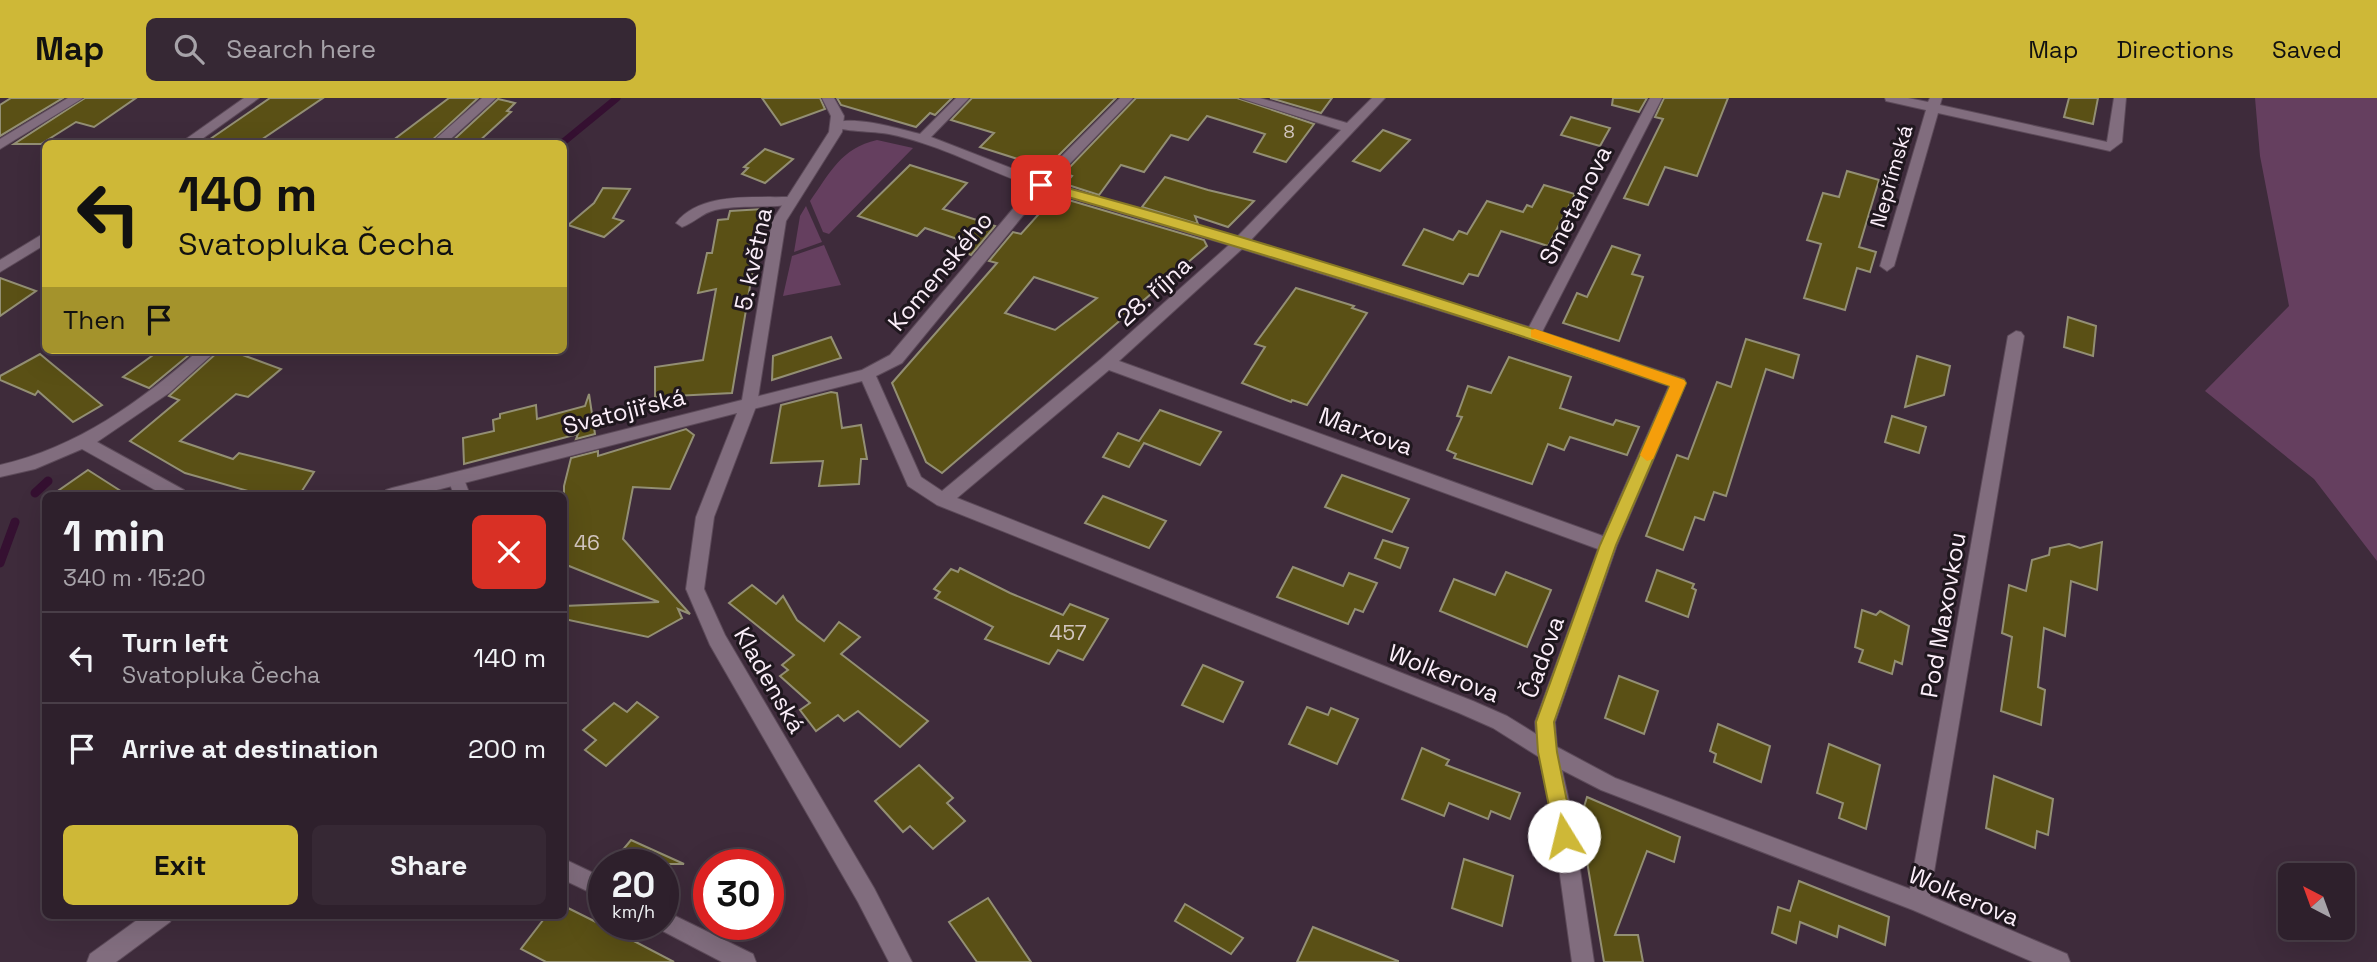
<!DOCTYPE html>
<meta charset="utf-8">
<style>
:root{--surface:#2e202c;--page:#362834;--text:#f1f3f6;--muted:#a7a3a9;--line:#493e48;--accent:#ceb837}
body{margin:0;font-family:"Space Grotesk",sans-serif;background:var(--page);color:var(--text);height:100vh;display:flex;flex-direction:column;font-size:26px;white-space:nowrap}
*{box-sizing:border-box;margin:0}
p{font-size:23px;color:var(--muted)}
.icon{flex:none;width:38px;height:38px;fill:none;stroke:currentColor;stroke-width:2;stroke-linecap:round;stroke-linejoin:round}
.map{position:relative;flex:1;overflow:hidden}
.drawer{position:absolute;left:42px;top:394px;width:525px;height:427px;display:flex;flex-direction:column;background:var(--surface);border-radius:10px;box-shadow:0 7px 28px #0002,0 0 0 2px var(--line)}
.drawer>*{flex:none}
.banner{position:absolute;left:42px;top:42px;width:525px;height:214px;border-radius:10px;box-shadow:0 7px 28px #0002,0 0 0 2px var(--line);background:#ceb837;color:#111;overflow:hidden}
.needle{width:46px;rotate:319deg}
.buttons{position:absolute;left:2278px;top:765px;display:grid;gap:14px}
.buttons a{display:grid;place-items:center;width:77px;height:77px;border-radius:10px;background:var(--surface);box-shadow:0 7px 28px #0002,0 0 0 2px var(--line);font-size:35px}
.speed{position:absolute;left:588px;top:751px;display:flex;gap:14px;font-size:35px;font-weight:700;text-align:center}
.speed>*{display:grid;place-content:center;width:91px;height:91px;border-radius:50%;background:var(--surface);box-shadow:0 7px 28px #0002,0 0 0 2px var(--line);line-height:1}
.speed small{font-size:18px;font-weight:400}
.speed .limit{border:10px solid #d22;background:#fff;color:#111}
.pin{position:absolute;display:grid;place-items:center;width:60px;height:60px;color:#fff;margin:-30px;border-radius:14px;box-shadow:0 4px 10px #0006}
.me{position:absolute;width:77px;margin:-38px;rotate:351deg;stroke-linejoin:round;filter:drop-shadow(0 0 5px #0008)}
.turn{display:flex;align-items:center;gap:24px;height:147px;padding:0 21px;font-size:32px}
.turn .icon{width:91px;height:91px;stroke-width:2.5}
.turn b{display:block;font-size:49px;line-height:60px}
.then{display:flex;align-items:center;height:66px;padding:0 21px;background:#0003;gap:14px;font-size:26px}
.round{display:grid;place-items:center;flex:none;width:74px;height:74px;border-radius:10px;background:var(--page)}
.overview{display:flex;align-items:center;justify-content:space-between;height:119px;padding:0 21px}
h1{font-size:42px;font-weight:700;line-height:52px}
.primary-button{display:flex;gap:14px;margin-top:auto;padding:14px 21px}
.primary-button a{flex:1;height:80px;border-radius:10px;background:var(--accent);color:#111;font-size:28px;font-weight:700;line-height:80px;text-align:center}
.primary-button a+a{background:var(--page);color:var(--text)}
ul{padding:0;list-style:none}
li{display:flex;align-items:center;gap:21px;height:91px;padding:0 21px;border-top:2px solid var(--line)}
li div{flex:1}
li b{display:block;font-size:26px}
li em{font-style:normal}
header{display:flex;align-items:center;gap:42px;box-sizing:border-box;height:98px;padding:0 35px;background:var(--accent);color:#111}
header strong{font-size:33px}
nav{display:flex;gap:38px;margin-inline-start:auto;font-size:24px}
.search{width:490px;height:63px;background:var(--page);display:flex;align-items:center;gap:18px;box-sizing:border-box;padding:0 24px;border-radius:10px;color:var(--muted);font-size:26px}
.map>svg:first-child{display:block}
.green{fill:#653f5f}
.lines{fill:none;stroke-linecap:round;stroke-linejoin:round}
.stream-far1{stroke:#351031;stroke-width:7}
.stream{stroke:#351031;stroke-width:9}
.building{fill:#5a5015;stroke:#938f74;stroke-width:2;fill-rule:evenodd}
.service-casing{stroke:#5c4a59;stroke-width:2}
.minor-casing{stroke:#5c4a59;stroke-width:2}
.tertiary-casing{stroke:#5c4a59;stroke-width:2}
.service{fill:#816d7e;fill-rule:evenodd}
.minor{fill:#816d7e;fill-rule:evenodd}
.tertiary{fill:#816d7e;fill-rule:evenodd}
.route{fill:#ceb837;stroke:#867824;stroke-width:2}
.slow{fill:#f59e0b}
.labels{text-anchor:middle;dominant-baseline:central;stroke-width:6;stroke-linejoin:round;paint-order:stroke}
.far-number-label{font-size:18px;fill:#d3c6c0}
.far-street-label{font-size:21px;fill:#fbeef9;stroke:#1f171e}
.number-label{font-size:21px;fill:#d3c6c0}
.street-label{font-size:24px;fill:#fbeef9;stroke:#1f171e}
</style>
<header>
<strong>Map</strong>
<div class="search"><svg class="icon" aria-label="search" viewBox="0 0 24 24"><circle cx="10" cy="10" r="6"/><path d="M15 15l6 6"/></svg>Search here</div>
<nav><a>Map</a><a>Directions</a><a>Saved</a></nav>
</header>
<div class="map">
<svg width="2377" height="864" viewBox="0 0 2377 864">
<rect width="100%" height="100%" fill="#3e2b3b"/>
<!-- green -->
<g class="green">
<path d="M2255,0h122v463l-63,-82 -109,-88 84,-85 -29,-150z"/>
<path d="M877,42l36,8 -84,86 -6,-2 -13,-31c20,-28 31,-53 67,-61z"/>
<path d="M806,108l16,36 -28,10 6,-36z"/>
<path d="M824,147l17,40 -58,11 9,-40z"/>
</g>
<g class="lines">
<!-- stream-far1 -->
<path class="stream-far1" d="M561,46l56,-46"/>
<!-- stream -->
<g class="stream">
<path d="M35,395l13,-12"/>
<path d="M0,465l15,-41"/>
</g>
</g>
<!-- building -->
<g class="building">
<path d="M11,0h52l-63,38v-31z"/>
<path d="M85,0h51l-42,29 -18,-5 -35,22h-27z"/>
<path d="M270,0h53l-68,46h-52z"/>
<path d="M449,0h29l-50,46h-40z"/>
<path d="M762,0h58l5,11 -44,16z"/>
<path d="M837,0h115l-17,17 -5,-2 -14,14 -75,-22z"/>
<path d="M972,0h144l-70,70 -66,-21 14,-14 -43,-13z"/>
<path d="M1136,0h101l77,26 -28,38 -32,-10 11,-18 -58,-18 -19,24 -17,-5 -27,37 -23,-7 -22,30 -34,-11 7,-8 -8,-3z"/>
<path d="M1270,0h62l-11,15z"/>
<path d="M1613,0h34l-8,14 -27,-7z"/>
<path d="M1664,0h64l-31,78 -32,-9 -17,38 -24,-7 39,-79 -8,-2z"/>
<path d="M2069,0h29l-5,26 -29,-7z"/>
<path d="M498,1l17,4 -8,8 4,1 -35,32h-27z"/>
<path d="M1571,19l39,11 -10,18 -39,-11z"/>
<path d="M1383,32l27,10 -30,31 -27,-10z"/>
<path d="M765,51l28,10 -28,24 -23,-9 6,-6 -4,-1z"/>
<path d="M910,67l57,18 -24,26 52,17 -24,29 -9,-4 7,-8 -44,-15 -8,8 -59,-20z"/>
<path d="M1847,73l32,9 -20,67 17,5 -6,20 -13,-4 -12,42 -41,-12 17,-54 -14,-4 16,-47 16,4z"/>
<path d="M1165,79l43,13 46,11 -26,26 -33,-11 3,8 -56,-17z"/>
<path d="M1544,87l31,9 -27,52 -47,-15 -23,45 -9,-2 -6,10 -60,-19 21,-36 29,11 6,-9 8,3 20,-33 36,11 4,-7 5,2z"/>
<path d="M603,90l27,1 -17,29 10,3 -19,16 -36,-12 26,-22z"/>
<path d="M1055,98l149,44 3,6 -265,227 -16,-11 -34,-79 105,-120 -8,-2 24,-29 8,2zM1034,179l63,21 -42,32 -50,-17z"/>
<path d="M763,111l-31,184 -77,4v-30l48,-7 13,-71 -18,4 9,-40h5l6,-33 10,-1 2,-8z"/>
<path d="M1612,148l28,9 -8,19 11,3 -24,64 -56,-18 14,-30 10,4z"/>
<path d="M0,180l36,13 -36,25z"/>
<path d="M1296,190l58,18 -2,2 15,5 -60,92 -15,-5 -1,2 -49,-19 23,-36 -10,-3z"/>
<path d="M2068,219l28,9 -3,30 -29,-9z"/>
<path d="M831,239l10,21 -69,22 1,-24z"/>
<path d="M1746,241l53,16 -6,23 -27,-9 -40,127 -12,-4 -10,28 -9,-3 -12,33 -37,-14 31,-81 11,4 29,-77 14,5z"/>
<path d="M160,252h35l-46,38 -26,-11z"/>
<path d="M220,252h9l52,19 -33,28 -12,-3 -56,47 53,18 6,-6 75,19 -14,22 -38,1 -77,-22 -55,-32 49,-41 -10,-4z"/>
<path d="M40,256l12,10 50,41 -29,17 -35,-31 -3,4 -35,-15v-4z"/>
<path d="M1917,258l33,10 -6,29 -39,12z"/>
<path d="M1509,259l62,20 -11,31 53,17 3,-5 23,7 -12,28 -57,-18 -6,13 -16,-6 -16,40 -78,-26 2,-4 -9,-4 15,-33 -5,-1 11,-30 23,7z"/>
<path d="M831,294l6,1 5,35 19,-3 6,34h-6l-2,25 -40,2 4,-25 -52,2 10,-58z"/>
<path d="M589,296l6,40 -19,5 2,-5 -114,30 -1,-26 31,-7 -1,-11 7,-2v-4l36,-9 1,14 48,-13z"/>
<path d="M1160,312l61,22 -21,33 -56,-22 -15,24 -26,-10 15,-24 21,8z"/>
<path d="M1892,318l34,11 -7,26 -34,-11z"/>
<path d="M686,331l8,6 -24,54 -37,-2 -10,52 67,75 -12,-5 4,9 -34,19 -84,-18v-13l95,-4 -95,-38v-78l7,-28 27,-7v5z"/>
<path d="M88,372l39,25h-75z"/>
<path d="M1342,377l67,24 -17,33 -67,-25z"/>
<path d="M1103,398l63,25 -17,27 -64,-25z"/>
<path d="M1383,442l25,8 -8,20 -25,-10z"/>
<path d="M2102,444l-5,48 -26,-9 -6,55 -21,-8 -6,59 7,3 -4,35 -40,-14 11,-74 -10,-4 7,-48 17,6 6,-31 17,-5 1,-7 19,-4 11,4z"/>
<path d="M1293,469l50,19 6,-13 28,10 -14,29 -8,-3 -7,15 -71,-27z"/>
<path d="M960,470l50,25 53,22 7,-11 38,15 -25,41 -25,-10 -9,14 -64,-25 8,-12 -58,-29 5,-6 -6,-3 17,-20 7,3z"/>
<path d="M1657,472l37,14 -2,4 4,2 -8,27 -42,-16z"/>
<path d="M1506,474l45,18 -24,57 -87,-36 14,-32 41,16z"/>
<path d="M752,487l24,19 7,-8 14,24 27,21 15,-19 21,15 -19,17 87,67 -28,26 -42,-36 -14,10 -6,-6 -22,16 -16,-21 10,-7 -30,-27 8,-6 -6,-5 12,-10 -65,-52z"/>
<path d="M1862,512l14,5 4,-4 29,15 -7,38 -7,-3 -3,13 -33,-12 4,-12 -8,-3z"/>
<path d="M1203,567l40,17 -20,40 -41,-17z"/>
<path d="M1619,578l39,15 -14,43 -39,-16z"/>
<path d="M637,604l21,15 -52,49 -21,-16 11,-10 -13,-10 31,-27 13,9z"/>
<path d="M1307,609l21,8 3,-7 27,11 -21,45 -48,-20z"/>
<path d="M1718,626l52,22 -9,36 -47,-20 2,-8 -6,-3z"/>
<path d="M1829,646l51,21 -14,64 -27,-11 4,-15 -26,-10z"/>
<path d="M1422,650l27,12 -3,5 74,28 -10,26 -19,-8 -3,8 -39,-16 -5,13 -42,-17z"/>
<path d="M919,667l34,33 -6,5 18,18 -32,28 -23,-23 -7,6 -28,-31z"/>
<path d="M1994,678l59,23 -5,36 -11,-4 -2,17 -49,-20z"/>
<path d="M1587,699l93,40 -6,25 -27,-11 -32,84h23l5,27h-39l-24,-142z"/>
<path d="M631,742l53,24h-73z"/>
<path d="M1464,761l49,17 -11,50 -50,-18z"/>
<path d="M1799,783l90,36 -4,28 -46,-19 -2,11 -37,-15 -4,21 -24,-10 6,-26 12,4z"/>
<path d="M988,800l43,64h-54l-28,-40z"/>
<path d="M1185,806l58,34 -12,16 -56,-33z"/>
<path d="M564,808l66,33 44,23h-128l-25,-13 26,-34h17z"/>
<path d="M1313,829l85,34v1h-101z"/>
</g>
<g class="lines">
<!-- service casing -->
<g class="service-casing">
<path id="service" d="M788,99l4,1v6c-24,5 -51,0 -77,6 -13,3 -21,13 -33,17l-6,-4c24,-31 77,-25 112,-26z"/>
</g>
<!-- minor casing -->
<g class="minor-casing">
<g id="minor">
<path d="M68,0h15l-83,51v-10z"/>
<path d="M244,0h15l-64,46h-16z"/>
<path d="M956,0h13l-38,39 108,42 81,-81h13l-82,85 185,55 105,-108 -101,-32h20l87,25 25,-25h13l-136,144 280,85 121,-229h12l-120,234 142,47 2,4 -69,162 -62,177 2,25 58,31 295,111 98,-553 8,-5 5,1 3,4 -94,560 137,58 3,8h-37l-120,-52 -312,-120 -39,-20 9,40 23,152h-22l-21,-152 -12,-53 -46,-29 -34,-15 -522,-208 -29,-19 -46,-105 -113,29 -6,-2 -2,-4 2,-4 119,-30 28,-15 142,-169c-47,-16 -93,-42 -143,-52 -14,-3 -49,-2 -58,-9 16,-12 70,4 89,9zM1044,92l185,55 -128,114 -159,132 -21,-14 -45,-101 26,-13zM1242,151l273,85 154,52 -66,150 -484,-175zM1109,272l489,179 -63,173 1,12 -29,-18 -34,-15 -516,-203z"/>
<path d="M1885,0h23l20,4 2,-4h12l-2,7 167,37 7,-44h12l-4,44 -12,9 -172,-38 -44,153 -7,5 -7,-5 46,-156 -40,-9z"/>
<path d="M46,134v12l-46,28v-12z"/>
<path d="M456,375l6,1 8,21h-16l-6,-16 2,-5z"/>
<path d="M564,761l40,19v21l-40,-19z"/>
<path d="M663,812l90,44 3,8h-34l-67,-35 -1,-3h9z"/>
<path d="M144,817h29l-3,7 -54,40h-29l3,-8z"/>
</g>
</g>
<!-- tertiary casing -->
<g class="tertiary-casing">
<g id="tertiary">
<path d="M482,0h14l-51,46h-15z"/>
<path d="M822,0h12l10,18 -2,16 -56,89 -29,183 -43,113 -10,72 21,46 149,253 38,74h-23l-31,-60 -148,-257 -24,-56 10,-72 41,-104 -320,82h-34l3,-5 6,-2 350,-88 30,-179 57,-89 2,-16z"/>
<path d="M199,252h18l-48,43 -72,49 87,48 2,5h-22l-82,-46 -47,20 -35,8v-12c78,-18 140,-63 199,-115z"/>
</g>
</g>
<!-- service -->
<use href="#service" class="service"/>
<!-- minor -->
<use href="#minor" class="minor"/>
<!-- tertiary -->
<use href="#tertiary" class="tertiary"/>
</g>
<!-- route -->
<path class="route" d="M1041,83c217,57 431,126 643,199l2,3 -70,162 -62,177 3,30 17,84 -3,6 -7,2 -6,-2 -3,-6 -17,-84 -2,-30 64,-177 70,-159c-209,-72 -421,-137 -633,-198l-2,-3z"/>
<!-- slow -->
<path class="slow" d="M1535,231l149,51 2,3 -33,76 -6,2 -7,-6 30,-69 -139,-49v-7z"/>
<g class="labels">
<!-- far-number labels -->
<g class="far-number-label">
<text x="1289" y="33">8</text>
</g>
<!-- far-street labels -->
<g class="far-street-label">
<text transform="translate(1891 78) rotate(-74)">Nepřímská</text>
</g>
<!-- number labels -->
<g class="number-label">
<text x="587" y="444">46</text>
<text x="1068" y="534">457</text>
</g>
<!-- street labels -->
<g class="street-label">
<text transform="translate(1575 107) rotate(-63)">Smetanova</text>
<text transform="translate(753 161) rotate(-78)">5. května</text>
<text transform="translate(940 173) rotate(-50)">Komenského</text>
<text transform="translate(1154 193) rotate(-42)">28. října</text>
<text transform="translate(624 313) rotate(-14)">Svatojiřská</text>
<text transform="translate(1366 333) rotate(20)">Marxova</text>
<text transform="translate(1943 517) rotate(-80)">Pod Maxovkou</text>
<text transform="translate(1542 559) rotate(-70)">Čadova</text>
<text transform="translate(1444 575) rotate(22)">Wolkerova</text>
<text transform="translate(770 582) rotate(60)">Kladenská</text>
<text transform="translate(1964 798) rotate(23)">Wolkerova</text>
</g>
</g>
</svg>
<div class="buttons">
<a><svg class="needle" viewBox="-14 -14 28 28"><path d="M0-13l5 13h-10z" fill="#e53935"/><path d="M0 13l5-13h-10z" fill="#a7a3a9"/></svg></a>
</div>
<div class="speed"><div>20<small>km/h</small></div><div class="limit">30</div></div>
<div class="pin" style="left:1041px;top:87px;background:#d93025"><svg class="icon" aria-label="arrive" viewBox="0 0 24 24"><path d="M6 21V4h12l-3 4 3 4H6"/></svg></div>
<svg class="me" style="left:1564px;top:738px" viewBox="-20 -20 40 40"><circle r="19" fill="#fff"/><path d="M0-13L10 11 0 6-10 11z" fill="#ceb837"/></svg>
<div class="banner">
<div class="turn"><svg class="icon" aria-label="left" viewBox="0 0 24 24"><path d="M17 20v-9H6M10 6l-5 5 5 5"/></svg><div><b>140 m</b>Svatopluka Čecha</div></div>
<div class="then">Then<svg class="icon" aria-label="arrive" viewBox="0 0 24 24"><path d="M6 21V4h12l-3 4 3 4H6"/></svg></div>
</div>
<section class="drawer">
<div class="overview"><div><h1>1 min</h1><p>340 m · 15:20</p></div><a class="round" style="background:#d93025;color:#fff"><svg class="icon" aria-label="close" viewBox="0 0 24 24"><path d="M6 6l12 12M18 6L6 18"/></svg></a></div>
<ul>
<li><svg class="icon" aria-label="left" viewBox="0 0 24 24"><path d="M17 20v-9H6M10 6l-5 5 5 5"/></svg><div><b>Turn left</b><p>Svatopluka Čecha</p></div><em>140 m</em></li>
<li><svg class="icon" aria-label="arrive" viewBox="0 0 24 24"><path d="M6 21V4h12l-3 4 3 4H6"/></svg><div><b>Arrive at destination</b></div><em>200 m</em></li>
</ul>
<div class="primary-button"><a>Exit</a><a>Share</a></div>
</section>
</div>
